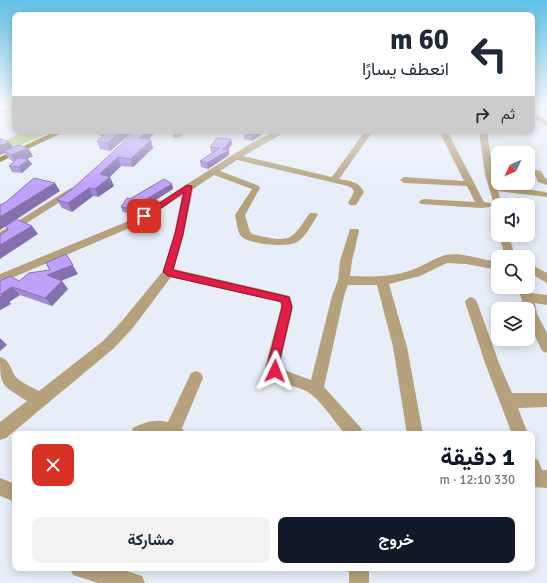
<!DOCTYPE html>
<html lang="ar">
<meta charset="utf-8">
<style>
:root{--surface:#fff;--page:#f2f2f3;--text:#1f2937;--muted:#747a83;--accent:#111827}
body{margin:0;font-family:Signika,Vazirmatn,sans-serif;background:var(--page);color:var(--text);direction:rtl;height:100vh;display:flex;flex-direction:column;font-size:15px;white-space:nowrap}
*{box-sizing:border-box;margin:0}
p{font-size:13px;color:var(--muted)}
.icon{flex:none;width:22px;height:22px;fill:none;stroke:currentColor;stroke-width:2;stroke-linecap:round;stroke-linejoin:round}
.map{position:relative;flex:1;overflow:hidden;direction:ltr}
.side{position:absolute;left:12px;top:431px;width:523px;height:140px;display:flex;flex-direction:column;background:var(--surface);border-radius:8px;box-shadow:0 2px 10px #0003;direction:rtl}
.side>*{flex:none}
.banner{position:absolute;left:12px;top:12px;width:523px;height:122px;border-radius:8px;box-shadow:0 2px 10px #0003;direction:rtl;background:#fff;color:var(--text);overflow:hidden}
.needle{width:26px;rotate:226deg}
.buttons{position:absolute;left:491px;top:146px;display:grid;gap:8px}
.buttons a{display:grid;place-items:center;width:44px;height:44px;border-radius:8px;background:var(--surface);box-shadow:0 2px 10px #0003;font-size:20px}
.pin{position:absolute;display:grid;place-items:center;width:34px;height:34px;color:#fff;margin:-17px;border-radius:8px;box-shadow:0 2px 6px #0006}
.me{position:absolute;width:44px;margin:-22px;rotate:2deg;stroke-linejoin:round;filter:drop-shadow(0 0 3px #0008)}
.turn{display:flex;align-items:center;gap:14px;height:84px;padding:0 20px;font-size:18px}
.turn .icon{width:52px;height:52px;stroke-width:2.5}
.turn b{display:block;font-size:28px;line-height:34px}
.then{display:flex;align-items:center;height:38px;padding:0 20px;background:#0003;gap:8px;font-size:15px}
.round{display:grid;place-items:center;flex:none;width:42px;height:42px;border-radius:8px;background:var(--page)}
.summary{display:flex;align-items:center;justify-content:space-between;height:68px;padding:0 20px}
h1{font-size:24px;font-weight:700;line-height:30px;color:var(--accent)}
.primary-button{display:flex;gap:8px;margin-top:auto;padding:8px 20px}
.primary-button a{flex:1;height:46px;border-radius:8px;background:var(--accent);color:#fff;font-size:16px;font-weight:700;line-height:46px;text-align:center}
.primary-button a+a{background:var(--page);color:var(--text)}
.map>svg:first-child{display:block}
.green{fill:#b5d179}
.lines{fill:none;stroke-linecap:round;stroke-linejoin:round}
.minor{fill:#b5a17b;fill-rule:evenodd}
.major{fill:#836000;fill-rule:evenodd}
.wall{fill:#a38ad5}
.shaded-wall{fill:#8571ae}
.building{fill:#bea1f8;stroke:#8571ae}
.route{fill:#e11d48;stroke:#92132f}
</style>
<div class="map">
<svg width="547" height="583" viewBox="0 0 547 583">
<rect width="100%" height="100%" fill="#e7eef8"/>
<!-- green -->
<path class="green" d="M26,131h28l-38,16 -15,-5z"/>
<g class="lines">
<!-- minor -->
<g class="minor">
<path d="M536,106h7l4,2v5z"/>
<path d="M15,107v4l-15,2v-4z"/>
<path d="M532,112l15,9v5l-15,-9z"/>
<path d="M179,131h9l-9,7h-6v-4z"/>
<path d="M277,131h10l-44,25 89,21 33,-46h8l-34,48c11,2 19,2 25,13l-8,13h-6l-2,-2 6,-11 -2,-4 -4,-2 -111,-26 -17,11 39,15 1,2 -15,27 5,17 2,2c10,2 28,8 38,3 8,-4 14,-17 20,-24h6l2,2c-6,8 -12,22 -21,27 -9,6 -50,2 -56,-6 -4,-5 -4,-15 -6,-21l17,-26 -38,-14 -21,14 -9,45 -10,35 116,27 3,11 -13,58 4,5 27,10 21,-84 6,-16 2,-19 10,-32h8l1,2 -7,30 -2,15c21,1 42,1 62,-6 11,-4 22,-12 34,-15 17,-3 35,5 52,7v8l-32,-6 -19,-1 -27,13 -31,8 18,63 16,87h-16l-14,-87 -16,-62h-29l-4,11 -20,91 37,41 2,6h-18c-11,-13 -20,-28 -33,-39 -15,-13 -37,-6 -47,-28l16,-60 -1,-5 -109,-25 -39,52 -19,20 -107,89 -6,2v-18l27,-21c-25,-16 -27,-14 -27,-44 10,3 10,11 15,19 3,5 18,12 24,15l64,-50 19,-20 41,-50 11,-37 8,-39 -43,29 -139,59v-9l131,-54 122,-78z"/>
<path d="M439,131h8l37,71 6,1 2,2 -2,2 -9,1 -60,-4 -2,-2 2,-2 3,-1 51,3 -8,-16 -63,-3 -4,-3 4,-3 60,4z"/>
<path d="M479,131h8l6,43 4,11 48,7 2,1v4l-49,-6 4,14h-4v4l-3,-1 -10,-34z"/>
<path d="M528,168l13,3 4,7 2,1v6l-9,-3 -3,-7 -7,-1z"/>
<path d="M71,188l5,3 -2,2 -74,47v-8z"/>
<path d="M499,235h10l6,22h-10z"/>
<path d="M528,263l19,10v10l-19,-11z"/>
<path d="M516,287h12l3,6 16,2v10l-12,-2 2,11 10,19v20l-5,-2 -14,-30v-12h-4l-3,-12z"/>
<path d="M471,297l4,2 2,3 22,61 13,30h35v14l-29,1 10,26h-16l-27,-71 -20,-61 2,-3z"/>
<path d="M196,371l5,2 2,5 -21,50 4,6h-55l2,-6c12,-6 22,-9 35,-6l23,-49z"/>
<path d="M532,457l6,3 4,10h5v18l-15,-1z"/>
<path d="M0,478l15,6v18l-15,-6z"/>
<path d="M70,568h48l24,8 3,7h-47l-25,-8z"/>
<rect x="349" y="568" width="20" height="15"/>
</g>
<!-- major -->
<path class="major" d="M56,131h10l-66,31v-5z"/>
</g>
<!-- wall -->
<g class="wall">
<path d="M73,131h10l-4,2z"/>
<path d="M98,131h36l-24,20 -10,-2 -3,-8 6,-5h-3z"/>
<path d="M156,131l-7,8 4,9 -20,19 -12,-1 -12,11 5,9 -16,11 -5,-1 -21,16 -10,-4 -5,-8z"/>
<path d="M247,131h20l-15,10 -8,-2v-6z"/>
<path d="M9,142l4,5 15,1 5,8 -6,3h1l4,5 -10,9 -10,-1 -3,-6 5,-4 -5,-3 -4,-6 -5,2z"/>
<path d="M232,144l-4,6h1v5l-21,14 -7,-2 -1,-6 13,-8 -2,-1 -1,-5z"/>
<path d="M172,184l1,5 -27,17 -4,5 -6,4 -13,-3 -2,-5 9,-8z"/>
<path d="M46,263l32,11 -17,7h1l6,8 -16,17 -32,-11 -11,7 2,2 -11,6v-29h19l31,-11z"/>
</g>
<!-- shaded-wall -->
<g class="shaded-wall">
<path d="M78,131h5l-4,2z"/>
<path d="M122,131h12l-24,20 -3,-8z"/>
<path d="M147,131h9l-13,15 -3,-8z"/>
<path d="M259,131h8l-15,10v-6z"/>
<path d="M231,139l1,5 -5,7 2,-1v5l-21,14 -1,-6 17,-14z"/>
<path d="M151,140l2,8 -20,19 -2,-8z"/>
<path d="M9,142l5,7 -10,2 1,2 -5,2v-9z"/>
<path d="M28,148l5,8 -17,8 -5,-9z"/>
<path d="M118,157l3,9 -15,15 4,-4 4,9 -16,11 -3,-8 5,-15z"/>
<path d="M28,159l4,5 -10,9 -3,-6z"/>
<path d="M55,183l5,8 -60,39v-13z"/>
<path d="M172,184l1,5 -27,17 -4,5 -6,4 -2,-6 11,-9z"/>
<path d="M89,188l4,8 -21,16 -4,-9z"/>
<path d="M32,226l6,8 -38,25v-14z"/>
<path d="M66,254l12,20 -25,10 -6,-9z"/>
<path d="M62,281l6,8 -16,17 -7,-8z"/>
<path d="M12,287l8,8 -11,7 2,2 -11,6v-13l1,-3z"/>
<path d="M0,338l7,7 -7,6z"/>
</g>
<!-- building -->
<g class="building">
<path d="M109,131h13l-15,12 -10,-2z"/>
<path d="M135,131h12l-7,7 11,2 -20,19 -13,-2 -18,17 10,3 -15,12 -6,-1 -21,15 -11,-3 15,-11 29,-26z"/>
<path d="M247,131h12l-7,4 -8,-2z"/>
<path d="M217,138l14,1 -7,10h-2l7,1 -22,13 -7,-2 20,-13 -10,-1z"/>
<path d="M0,139h1l8,3 -9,4z"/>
<path d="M19,145l9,3 -17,7 -7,-4z"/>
<path d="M18,158l10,1 -9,8 -10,-1z"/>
<path d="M34,178l21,5 -55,34v-12l6,-3z"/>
<path d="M164,179l8,5 -27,16 -5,6 -6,3 -13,-2 6,-9 3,1z"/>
<path d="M16,219l16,7 -32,19v-10l8,-5 -2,-4z"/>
<path d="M66,254l7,11 -26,10 15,6 -17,17 -33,-11 -11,7 2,2 -3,1v-16l10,-5 9,5 10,-8 21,-3 -4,-7z"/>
</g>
<!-- sky -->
<linearGradient id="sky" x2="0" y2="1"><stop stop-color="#61c0e7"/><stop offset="0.57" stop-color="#f4f7fc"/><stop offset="1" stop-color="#f4f7fc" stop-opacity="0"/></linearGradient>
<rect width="547" height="187" fill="url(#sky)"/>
<!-- route -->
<path class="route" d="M187,185l5,1 -9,48 -10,36 116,27 3,10 -14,60 2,4 -1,4 -4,1 -4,-1 -4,-8 15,-60v-5l-114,-26 -5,-4 12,-38 9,-42 -37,26h-6l-1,-2z"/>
</svg>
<div class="buttons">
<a><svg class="needle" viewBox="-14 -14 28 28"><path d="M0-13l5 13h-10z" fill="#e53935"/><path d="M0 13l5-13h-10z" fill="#747a83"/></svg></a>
<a><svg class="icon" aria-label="sound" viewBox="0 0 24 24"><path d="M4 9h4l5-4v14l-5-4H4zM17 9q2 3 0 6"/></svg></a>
<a><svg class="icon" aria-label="search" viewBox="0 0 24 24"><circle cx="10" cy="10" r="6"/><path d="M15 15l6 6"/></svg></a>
<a><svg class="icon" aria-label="layers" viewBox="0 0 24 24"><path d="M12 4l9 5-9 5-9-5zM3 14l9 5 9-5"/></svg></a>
</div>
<div class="pin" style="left:144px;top:216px;background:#d93025"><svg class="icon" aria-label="arrive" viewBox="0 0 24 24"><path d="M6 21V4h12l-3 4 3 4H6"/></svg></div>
<svg class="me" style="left:275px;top:371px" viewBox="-20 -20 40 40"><path d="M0-17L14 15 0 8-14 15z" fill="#e11d48" stroke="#fff" stroke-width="4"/></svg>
<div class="banner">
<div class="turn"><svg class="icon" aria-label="left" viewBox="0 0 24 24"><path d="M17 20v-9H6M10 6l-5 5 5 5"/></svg><div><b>60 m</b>انعطف يسارًا</div></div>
<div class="then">ثم<svg class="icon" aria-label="right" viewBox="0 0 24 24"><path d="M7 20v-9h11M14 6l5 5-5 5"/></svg></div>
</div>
<section class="side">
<div class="summary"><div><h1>1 دقيقة</h1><p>330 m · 12:10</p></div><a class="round" style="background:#d93025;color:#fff"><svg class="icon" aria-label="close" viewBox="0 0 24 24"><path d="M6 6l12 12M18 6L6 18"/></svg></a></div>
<div class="primary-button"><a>خروج</a><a>مشاركة</a></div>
</section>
</div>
